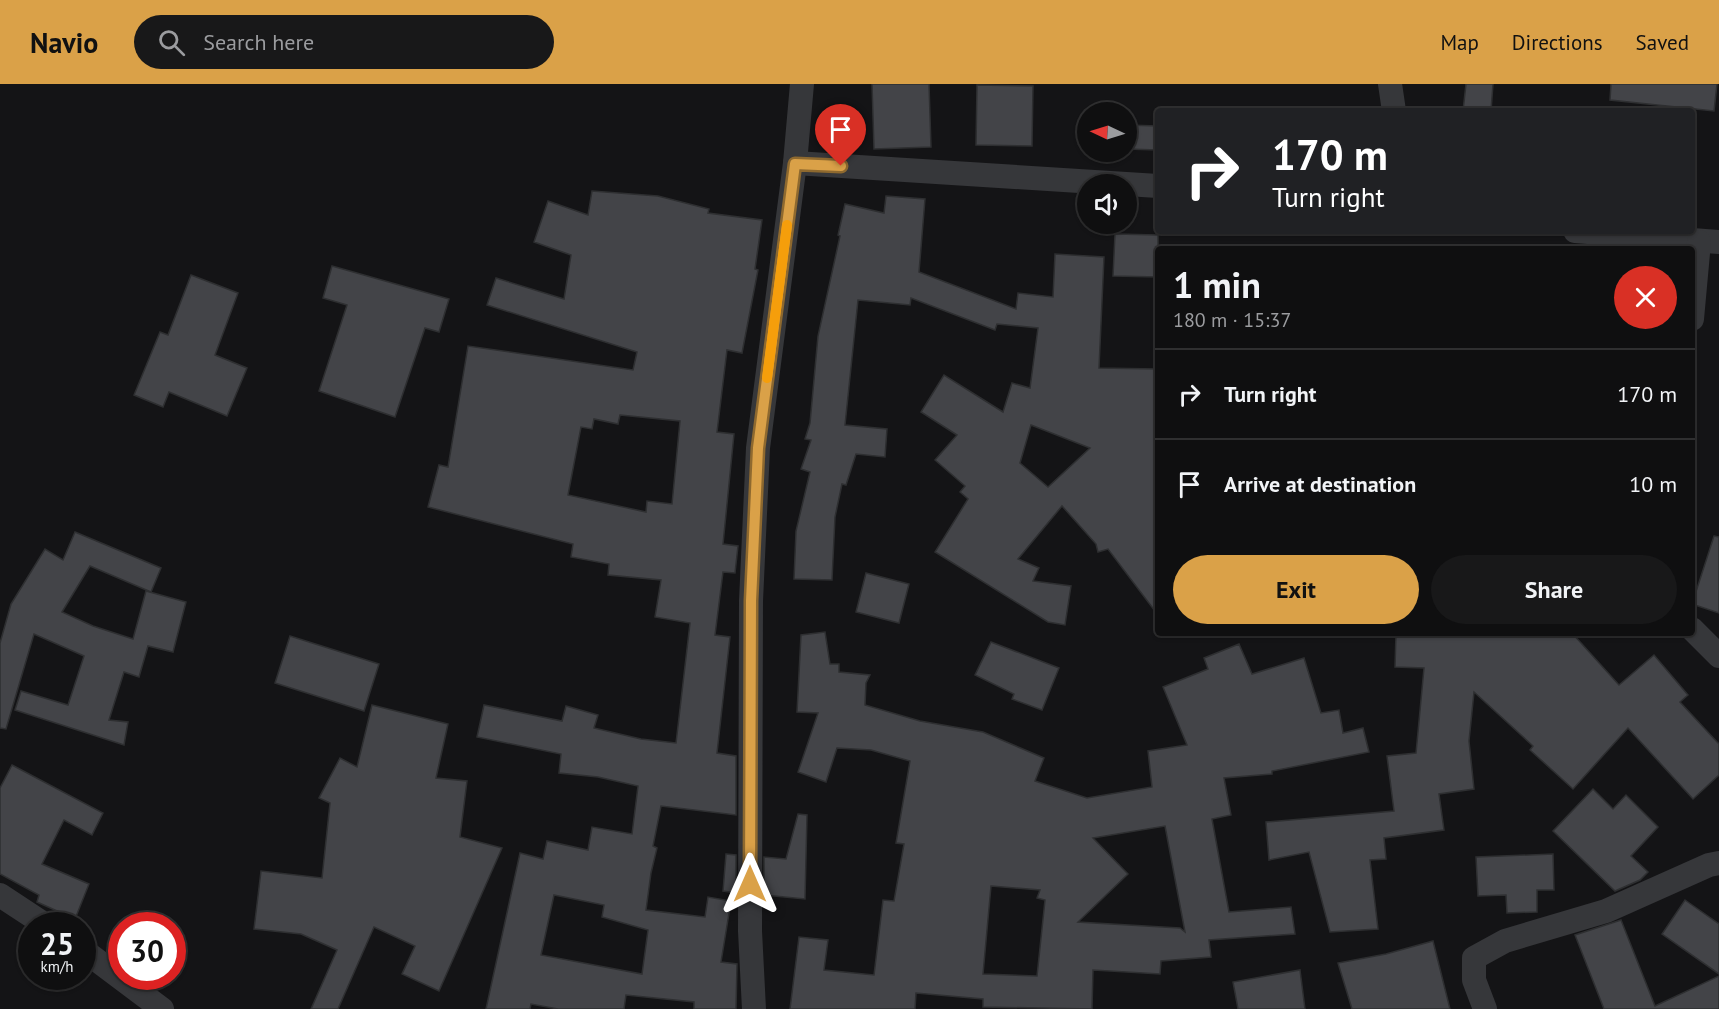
<!DOCTYPE html>
<meta charset="utf-8">
<style>
:root{--surface:#0f0f10;--page:#181819;--text:#f1f3f6;--muted:#9b9c9f;--line:#2f2f30;--accent:#daa148}
body{margin:0;font-family:"PT Sans",sans-serif;background:var(--page);color:var(--text);height:100vh;display:flex;flex-direction:column;font-size:22px;white-space:nowrap}
*{box-sizing:border-box;margin:0}
p{font-size:20px;color:var(--muted)}
.icon{flex:none;width:33px;height:33px;fill:none;stroke:currentColor;stroke-width:2;stroke-linecap:round;stroke-linejoin:round}
.map{position:relative;flex:1;overflow:hidden}
.panel{position:absolute;left:1155px;top:162px;width:540px;height:390px;display:flex;flex-direction:column;background:var(--surface);border-radius:6px;box-shadow:0 2px 4px #0004,0 0 0 2px var(--line)}
.panel>*{flex:none}
.guide{position:absolute;left:1155px;top:24px;width:540px;height:126px;border-radius:6px;box-shadow:0 2px 4px #0004,0 0 0 2px var(--line);background:#202124;color:#fff;overflow:hidden}
.needle{width:39px;rotate:274deg}
.tools{position:absolute;left:1077px;top:18px;display:grid;gap:12px}
.tools a{display:grid;place-items:center;width:60px;height:60px;border-radius:50%;background:var(--surface);box-shadow:0 2px 4px #0004,0 0 0 2px var(--line);font-size:30px}
.speed{position:absolute;left:18px;top:828px;display:flex;gap:12px;font-size:30px;font-weight:700;text-align:center}
.speed>*{display:grid;place-content:center;width:78px;height:78px;border-radius:50%;background:var(--surface);box-shadow:0 2px 4px #0004,0 0 0 2px var(--line);line-height:1}
.speed small{font-size:15px;font-weight:400}
.speed .limit{border:9px solid #d22;background:#fff;color:#111}
.pin{position:absolute;display:grid;place-items:center;width:51px;height:51px;color:#fff;margin:-62px -26px;border-radius:50% 50% 50% 0;rotate:-45deg;box-shadow:0 0 6px #0007}
.pin .icon{rotate:45deg}
.me{position:absolute;width:66px;margin:-33px;rotate:0deg;stroke-linejoin:round;filter:drop-shadow(0 0 4px #0008)}
.turn{display:flex;align-items:center;gap:21px;height:126px;padding:0 18px;font-size:27px}
.turn .icon{width:78px;height:78px;stroke-width:2.5}
.turn b{display:block;font-size:42px;line-height:51px}
.round{display:grid;place-items:center;flex:none;width:63px;height:63px;border-radius:32px;background:var(--page)}
.head{display:flex;align-items:center;justify-content:space-between;height:102px;padding:0 18px}
h1{font-size:36px;font-weight:700;line-height:45px}
.cta{display:flex;gap:12px;margin-top:auto;padding:12px 18px}
.cta a{flex:1;height:69px;border-radius:36px;background:var(--accent);color:#111;font-size:24px;font-weight:700;line-height:69px;text-align:center}
.cta a+a{background:var(--page);color:var(--text)}
ul{padding:0;list-style:none}
li{display:flex;align-items:center;gap:18px;height:90px;padding:0 18px;border-top:2px solid var(--line)}
li div{flex:1}
li b{display:block;font-size:22px}
li em{font-style:normal}
header{display:flex;align-items:center;gap:36px;box-sizing:border-box;height:84px;padding:0 30px;background:var(--accent);color:#111}
header strong{font-size:28px}
nav{display:flex;gap:33px;margin-inline-start:auto;font-size:21px}
.search{width:420px;height:54px;background:var(--page);display:flex;align-items:center;gap:15px;box-sizing:border-box;padding:0 21px;border-radius:33px;color:var(--muted);font-size:22px}
.map>svg:first-child{display:block}
.building{fill:#434448;stroke:#2e2f31;stroke-width:1.5;fill-rule:evenodd}
.lines{fill:none;stroke-linecap:round;stroke-linejoin:round}
.minor{stroke:#36373a;stroke-width:24}
.route-casing{stroke:#8e692f;stroke-width:15}
.route{stroke:#daa148;stroke-width:10}
.slow{stroke:#f59e0b;stroke-width:10}
</style>
<header>
<strong>Navio</strong>
<div class="search"><svg class="icon" aria-label="search" viewBox="0 0 24 24"><circle cx="10" cy="10" r="6"/><path d="M15 15l6 6"/></svg>Search here</div>
<nav><a>Map</a><a>Directions</a><a>Saved</a></nav>
</header>
<div class="map">
<svg width="1719" height="925" viewBox="0 0 1719 925">
<rect width="100%" height="100%" fill="#141416"/>
<!-- building -->
<g class="building">
<path d="M872,0h57l2,63 -57,2z"/>
<path d="M1466,0h27l-2,27h-28z"/>
<path d="M1611,0h106l-3,27 -104,-11z"/>
<path d="M977,1l56,1 -1,60 -56,-1z"/>
<path d="M1126,41l32,1v24l-32,-1z"/>
<path d="M592,107l66,5 51,13 -1,4 54,7 -7,49 3,1 -16,83 -15,-3 -10,82 17,2 -11,110 15,2 -3,27 -12,-1 -8,63 15,2 -13,116 19,3v59l-75,-9 -8,40 4,2 -6,25 -5,37 59,7 3,-20 23,4 -10,61 16,2 -1,45h-42v-7l-68,-7 -2,14h-66l-27,-5 -1,5h-44l34,-156 23,6 4,-18 41,9 4,-23 40,7 6,-48 -40,-9 -39,-4 2,-19 -84,-17 7,-32 78,16 4,-15 32,9 -4,13 47,11 35,4 14,-120 -35,-6 6,-37 -53,-5 1,-11 -38,-7 2,-13 -145,-37 11,-42 9,2 20,-121 165,24 4,-18 -150,-47 9,-27 68,21 7,-44 -37,-13 14,-41 40,14zM620,331l60,6 -8,83 -25,-3 -1,11 -78,-17 13,-68 11,2 2,-10 24,5zM554,811l50,10 -2,12 46,13 -6,44 -101,-19z"/>
<path d="M886,112l39,3 -6,73 97,37 2,-16 35,4 2,-43 49,3 -5,111 59,1v246l-50,-66 -10,3 -2,-8 -34,-38 -44,53 21,9 -6,13 38,5 -6,39 -17,-3 -113,-70 33,-53 -8,-7 5,-6 -30,-26 22,-25 -36,-23 23,-37 59,37 9,-29 18,5 8,-60 -41,-4 -2,6 -84,-32 -1,7 -52,-5 -13,125 42,4 -2,28 -29,-3 -10,31 -4,-1 -7,33 -3,63 -38,-1 2,-48 14,-59 -9,-3 10,-29 -6,-1 5,-16 8,-87 22,-100 -2,-1 7,-31 39,9zM1031,341l59,23 -42,39 -28,-24z"/>
<path d="M1115,150l43,1v42l-45,-1z"/>
<path d="M332,182l117,33 -10,33 -14,-4 -30,89 -76,-26 28,-86 -24,-7z"/>
<path d="M191,191l47,18 -23,62 32,13 -20,48 -58,-24 -6,15 -29,-12 26,-63 8,3z"/>
<path d="M75,448l86,36 -10,24 -61,-26 -28,46 31,14 40,13 13,-48 40,11 -13,50 -25,-6 -9,31 -15,-5 -15,48 19,2 -4,23 -109,-35 6,-19 47,14 16,-49 -50,-22 -28,95 -6,-1v-85l11,-39 34,-55 18,11z"/>
<path d="M1714,452l5,1v76l-27,-9z"/>
<path d="M866,489l43,11 -10,39 -43,-11z"/>
<path d="M825,548l5,32h9v8l31,3 -4,8 -1,22 55,16 63,11 61,26 -9,23 52,17 65,-11 -4,-36 39,-6 -24,-58 45,-18 -4,-11 35,-14 13,30 52,-16 17,55 18,-3 4,23 20,-5 6,24 -97,19v3l-48,4 7,37 -19,4 17,93 62,-5 4,27 -86,6 2,17 -50,4 -1,13 -67,-4 -1,39 -109,-2v-8l-67,-6 -1,16h-125l9,-72 29,3 -4,30 50,5 9,-75 11,1 10,-57 -8,-1 14,-82 -39,-11 -34,-2 -11,34 -28,-10 20,-59 -21,-1 4,-77zM1165,742l20,106 -5,-4 -102,-6 50,-48 -35,-36zM991,802l49,4 -3,8 8,2 -8,76 -54,-2z"/>
<path d="M1396,549h176l47,52 35,-30 34,40 -8,7 39,42v31l-26,24 -65,-71 -55,61 -43,-39 3,-4 -59,-54 -5,49 5,48 -35,5 5,36 -60,8 2,21 -16,1 8,69 -48,3 -21,-80 -40,8 -3,-38 128,-11 -7,-55 29,-3 8,-85 -29,-1z"/>
<path d="M290,552l89,28 -15,47 -89,-28z"/>
<path d="M991,558l68,26 -17,42 -30,-11 2,-5 -39,-19z"/>
<path d="M372,621l76,19 -12,54 31,3 -7,56 42,11 -63,143 -37,-17 13,-28 -41,-19 -36,82h-27l26,-59 -36,-16 -47,-5 7,-58 61,7 8,-75 -11,-5 21,-40 17,9z"/>
<path d="M12,681l91,48 -11,22 -28,-15 -22,44 47,20 -14,35 -38,-17 2,-7 -39,-21v-86z"/>
<path d="M1593,705l20,20 13,-14 32,32 -27,29 17,16 -8,8 -25,11 -62,-60z"/>
<path d="M798,730l9,1 -2,84 -41,-4v-38l22,2z"/>
<path d="M726,770l10,1v38l-13,-2z"/>
<path d="M1553,770l1,36h-17v22l-30,1 -1,-18 -28,1 -2,-39z"/>
<path d="M1685,816l34,24v50l-57,-40z"/>
<path d="M1621,836l34,86 64,-30v33h-115l-29,-74z"/>
<path d="M1433,857l17,68h-98l-14,-46 48,-9z"/>
<path d="M1300,886l5,39h-67l-5,-27z"/>
</g>
<g class="lines">
<!-- minor -->
<g class="minor">
<path d="M1390,0l4,27"/>
<path d="M795,79l363,23"/>
<path d="M1575,147l144,11"/>
<path d="M1692,235l7,-77"/>
<path d="M1692,545l27,27"/>
<path d="M0,811l47,31"/>
<path d="M82,865l80,60"/>
<path d="M754,925l-4,-78 1,-330 7,-153 37,-285 7,-79"/>
<path d="M1485,925l-11,-29v-22l31,-17 101,-30 103,-46 10,-2"/>
</g>
</g>
<g class="lines">
<!-- route casing -->
<g class="route-casing">
<path id="route" d="M750,800l1,-283 7,-153 37,-284 46,2"/>
</g>
<!-- route -->
<use href="#route" class="route"/>
<!-- slow -->
<path class="slow" d="M767,294l20,-153"/>
</g>
</svg>
<div class="tools">
<a><svg class="needle" viewBox="-14 -14 28 28"><path d="M0-13l5 13h-10z" fill="#e53935"/><path d="M0 13l5-13h-10z" fill="#9b9c9f"/></svg></a>
<a><svg class="icon" aria-label="sound" viewBox="0 0 24 24"><path d="M4 9h4l5-4v14l-5-4H4zM17 9q2 3 0 6"/></svg></a>
</div>
<div class="speed"><div>25<small>km/h</small></div><div class="limit">30</div></div>
<div class="pin" style="left:841px;top:82px;background:#d93025"><svg class="icon" aria-label="arrive" viewBox="0 0 24 24"><path d="M6 21V4h12l-3 4 3 4H6"/></svg></div>
<svg class="me" style="left:750px;top:800px" viewBox="-20 -20 40 40"><path d="M0-17L14 15 0 8-14 15z" fill="#daa148" stroke="#fff" stroke-width="4"/></svg>
<div class="guide">
<div class="turn"><svg class="icon" aria-label="right" viewBox="0 0 24 24"><path d="M7 20v-9h11M14 6l5 5-5 5"/></svg><div><b>170 m</b>Turn right</div></div>
</div>
<section class="panel">
<div class="head"><div><h1>1 min</h1><p>180 m · 15:37</p></div><a class="round" style="background:#d93025;color:#fff"><svg class="icon" aria-label="close" viewBox="0 0 24 24"><path d="M6 6l12 12M18 6L6 18"/></svg></a></div>
<ul>
<li><svg class="icon" aria-label="right" viewBox="0 0 24 24"><path d="M7 20v-9h11M14 6l5 5-5 5"/></svg><div><b>Turn right</b></div><em>170 m</em></li>
<li><svg class="icon" aria-label="arrive" viewBox="0 0 24 24"><path d="M6 21V4h12l-3 4 3 4H6"/></svg><div><b>Arrive at destination</b></div><em>10 m</em></li>
</ul>
<div class="cta"><a>Exit</a><a>Share</a></div>
</section>
</div>
